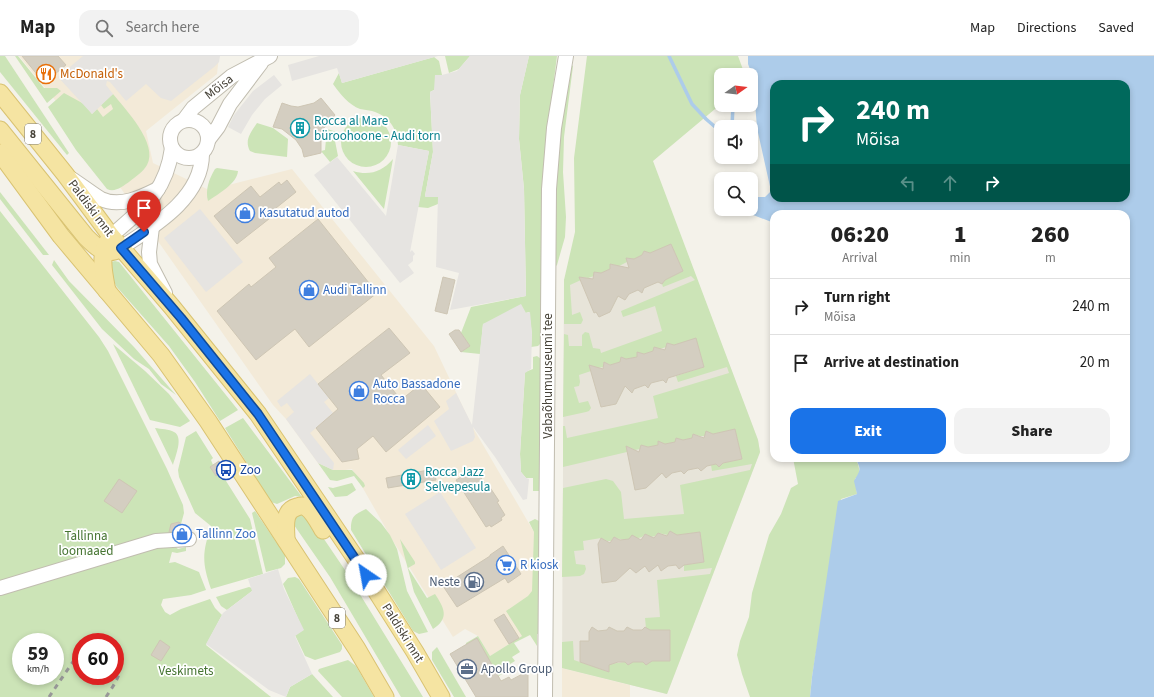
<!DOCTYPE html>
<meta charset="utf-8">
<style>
:root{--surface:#fff;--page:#f2f2f2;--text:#222;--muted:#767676;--line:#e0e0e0;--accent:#1a73e8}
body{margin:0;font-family:"Source Sans 3",sans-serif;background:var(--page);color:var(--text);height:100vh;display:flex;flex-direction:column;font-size:15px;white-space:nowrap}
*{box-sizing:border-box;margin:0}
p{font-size:13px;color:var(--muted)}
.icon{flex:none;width:22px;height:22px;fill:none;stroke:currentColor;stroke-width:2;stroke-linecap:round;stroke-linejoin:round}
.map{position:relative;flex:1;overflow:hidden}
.details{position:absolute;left:770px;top:154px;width:360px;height:252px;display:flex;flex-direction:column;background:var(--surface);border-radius:12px;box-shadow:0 2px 6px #0003}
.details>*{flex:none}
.guide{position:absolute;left:770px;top:24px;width:360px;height:122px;border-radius:12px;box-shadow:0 2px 6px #0003;background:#00695c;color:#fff;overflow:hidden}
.needle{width:26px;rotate:76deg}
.controls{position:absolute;left:714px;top:12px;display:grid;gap:8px}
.controls a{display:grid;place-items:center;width:44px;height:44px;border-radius:8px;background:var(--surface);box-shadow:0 2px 6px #0003;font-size:20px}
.speed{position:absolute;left:12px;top:577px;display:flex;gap:8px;font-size:20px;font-weight:700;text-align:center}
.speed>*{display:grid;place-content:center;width:52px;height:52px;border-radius:50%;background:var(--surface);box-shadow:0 2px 6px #0003;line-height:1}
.speed small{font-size:10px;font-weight:400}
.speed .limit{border:6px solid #d22;background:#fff;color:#111}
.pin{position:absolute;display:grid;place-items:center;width:34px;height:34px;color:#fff;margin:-41px -17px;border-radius:50% 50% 50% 0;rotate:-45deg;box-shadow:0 0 4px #0007}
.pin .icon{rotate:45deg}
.me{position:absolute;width:44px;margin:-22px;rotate:327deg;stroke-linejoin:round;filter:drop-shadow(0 0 3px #0008)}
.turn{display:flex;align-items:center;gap:14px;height:84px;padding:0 20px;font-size:18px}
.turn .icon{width:52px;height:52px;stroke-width:2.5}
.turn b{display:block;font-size:28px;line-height:34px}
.lanes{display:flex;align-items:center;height:38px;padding:0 20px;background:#0003;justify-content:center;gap:20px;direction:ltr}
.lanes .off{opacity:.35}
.eta{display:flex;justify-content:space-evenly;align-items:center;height:68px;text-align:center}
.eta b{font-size:24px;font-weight:800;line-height:28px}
.primary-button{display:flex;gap:8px;margin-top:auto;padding:8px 20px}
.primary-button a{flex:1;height:46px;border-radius:12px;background:var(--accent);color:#fff;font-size:16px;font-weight:800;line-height:46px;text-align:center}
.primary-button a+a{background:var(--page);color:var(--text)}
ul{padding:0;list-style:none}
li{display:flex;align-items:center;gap:12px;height:56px;padding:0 20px;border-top:1px solid var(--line)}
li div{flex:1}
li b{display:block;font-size:15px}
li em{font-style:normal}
header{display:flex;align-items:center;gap:24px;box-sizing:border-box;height:56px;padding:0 20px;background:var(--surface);border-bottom:1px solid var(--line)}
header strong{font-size:19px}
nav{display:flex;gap:22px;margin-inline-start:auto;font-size:14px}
.search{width:280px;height:36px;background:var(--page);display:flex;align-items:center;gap:10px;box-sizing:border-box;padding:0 14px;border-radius:12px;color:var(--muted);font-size:15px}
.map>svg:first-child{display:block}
.residential{fill:#e7e4d9}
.commercial{fill:#f3ead8}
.green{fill:#cce4b7;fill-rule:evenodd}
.parking{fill:#e6e4e1}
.water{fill:#adccea;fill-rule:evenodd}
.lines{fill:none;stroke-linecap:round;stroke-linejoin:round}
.stream{stroke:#adccea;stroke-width:3.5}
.building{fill:#d4cec1;stroke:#cec6b4}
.minor-casing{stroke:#c1bdb0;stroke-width:16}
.major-casing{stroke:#d9c372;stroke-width:19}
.minor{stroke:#fff;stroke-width:14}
.major{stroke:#f5e4a2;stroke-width:17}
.rail{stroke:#989898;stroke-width:3;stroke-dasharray:5 5;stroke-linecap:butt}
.route-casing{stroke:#114b97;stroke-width:10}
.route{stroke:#1a73e8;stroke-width:7}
.labels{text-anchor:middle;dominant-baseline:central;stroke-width:3.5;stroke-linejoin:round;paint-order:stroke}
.shield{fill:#fff;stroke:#7e7b74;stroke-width:1}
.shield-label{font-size:12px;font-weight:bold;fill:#474339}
.food-label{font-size:13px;fill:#c56008;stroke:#fff;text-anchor:start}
.street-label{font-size:13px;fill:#474339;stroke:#fff}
.culture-label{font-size:13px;fill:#0d838f;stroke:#fff;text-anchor:start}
.shop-label{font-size:13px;fill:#366cbe;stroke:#fff;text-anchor:start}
.transit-label{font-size:13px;fill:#164399;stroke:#fff;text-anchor:start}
.park-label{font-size:13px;fill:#457431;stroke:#fff}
.service-label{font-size:13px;fill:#4e5e75;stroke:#fff;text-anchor:end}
</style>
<header>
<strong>Map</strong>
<div class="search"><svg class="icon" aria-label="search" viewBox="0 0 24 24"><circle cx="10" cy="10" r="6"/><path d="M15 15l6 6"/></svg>Search here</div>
<nav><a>Map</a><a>Directions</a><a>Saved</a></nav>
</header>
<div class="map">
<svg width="1154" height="641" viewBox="0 0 1154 641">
<rect width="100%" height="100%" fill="#f4f2ea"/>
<!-- residential -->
<path class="residential" d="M677,171l81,213 2,12 -93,242 -105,-26 2,-388z"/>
<!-- commercial -->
<g class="commercial">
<path d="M19,0h200l-2,18 -71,57 7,32 56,27 83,-21 142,177 38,80 62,106 -1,97 -43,27 -12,-20 -13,-7 -12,8 -60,-96 -41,-72 -26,4 -8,-10 -32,-44 -13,-14 -191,-272z"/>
<path d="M562,612l68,17v12h-68z"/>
</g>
<!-- green -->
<g class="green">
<path d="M0,0h5l64,97 -2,2 -67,-83z"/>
<path d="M15,0h3l26,32h13l4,3 -14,12z"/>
<path d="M445,0h25l-11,13 -10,4z"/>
<path d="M529,0h28l-10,78 -5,208 -4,4 -7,1 1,-13 -3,-22 -46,12 -3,30 -19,-2 9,-6 -9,-13 10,-26 55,-11 -2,-107 -5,-50 1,-44z"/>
<path d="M587,0h151l7,19h-24v29l-68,57 105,279 2,12 -93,242 -105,-26v-26l11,-1 1,19 35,12v-8l16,-2 3,3 5,-3h10l3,2 6,-3h18v-31h-20l-4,-2 -1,-10 15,-1 -3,-37 53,-6 2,-6 -28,3v-6l20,-3 -4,-30 -23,3 -7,-4 -2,4 -10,-2 -3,3 -4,1 -6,-3 -3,3c-9,3 -20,4 -28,0l-3,4h-4l-6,-3 -18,3 1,9 -10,1 2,13 9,1 1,4 -2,5 -4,2 -18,1 1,-89 43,-9 7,2 8,11 3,27 60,-5 -4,-29 70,-15 2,-6 -40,7 -1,-6 5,-1 3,3 4,-4 19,-4 -7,-30 -22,5 -7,-3 -1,5h-5l-7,-2 -1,4 -9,2 -7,-2 -1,4 -10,2 -7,-3v4l-10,2 -7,-2 -1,4 -5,1 -7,-3 -1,5 -64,15v-41h2l2,12 91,-20 -5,-22 76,-23 -2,-6 -49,15 -2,-6 28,-9 -8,-28 -22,6 -7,-2 -1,4 -6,2 -6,-2 -1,4 -9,3 -7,-2v5l-11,2 -5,-2 -1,5 -9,3 -7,-3 -1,5 -5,1 -5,-2 -2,5 -12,4 1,7 -1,4 -5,1 5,16 9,-2 3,7 -2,3 -3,1 -23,5 1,-83 4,1 1,11h13v-11l3,-3 4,1 4,15 7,1 1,4 61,-22 -7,-25 -32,11 -2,-6 74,-31 -4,-4 -28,11 -1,-3 3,-4 18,-9 -12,-27 -21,9 -6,-2 -2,4 -8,4 -7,-1v4l-8,4 -8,-2 -1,5 -9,4 -6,-1 -1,4 -6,2 -6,-1 -1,3 -11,5 2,30 8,-3 3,8 -2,4h-17v-44l11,-48 -1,-74z"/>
<path d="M434,1l5,4 3,14 -8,15 -4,2 3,60 -8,44 1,1h12v7l-10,4 -10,-1 11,-56 -31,-6c-1,-17 -9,-29 -26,-34 -4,-1 -8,-1 -12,-2 -11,-4 -20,-15 -27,-25l6,-11 3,10z"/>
<path d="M570,8l3,2 -9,71 -1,35 3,45 -1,20 -8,28 -2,2v-73l4,-53z"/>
<path d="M64,37l20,11 8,10 5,-5 6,8 10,-8 -2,-5 -7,5 -3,-4 12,-11c12,15 46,50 34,71 -4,7 -12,12 -18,17 -6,4 -14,11 -22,7l-31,-39 -28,-43z"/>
<circle cx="366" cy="86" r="25"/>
<path d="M257,67l16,5 15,11 -1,18 -32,-4 -5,-2c-6,-11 1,-19 7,-28z"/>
<path d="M327,73l10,3 -2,9 3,15 -8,6 -9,-11 4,-1z"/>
<path d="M393,103l-9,50 -31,-38c16,5 29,1 40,-12z"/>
<path d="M217,112l21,3c-1,13 -20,23 -30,30 -3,-11 1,-22 7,-32z"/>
<path d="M0,136l49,63h-6l-43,-56z"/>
<path d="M0,155l99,126 9,14 59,118 16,36 1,8 -3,11 -2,-2 -8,5 3,12 -1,5 5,5 8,-2v4l-9,2 -5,-1 -3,11 6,-1 24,10 7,18 -15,5 -28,4 -2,6 4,7 5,3 11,-6 29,-10 5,9 7,7 -16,30 65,52h-271zM21,586h34v34h-34zM81,586h34v34h-34z"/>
<path d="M54,204l15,21 65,66 42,48 -15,-11 -12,-15 -15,-10 -32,-30 -50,-64z"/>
<path d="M115,205l4,1 119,148 -18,11 -25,-39 -26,-36 -53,-60 -3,-7 -2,-17z"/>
<path d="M113,288l32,27 24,23 21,27 -10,6 -30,-7z"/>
<path d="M537,300l4,3 1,132h-9v-13h-7l-5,-6 -1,-18 5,-82 8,-3v-12z"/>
<path d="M243,362l59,79 -7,-1 -18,8 -6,-2 -46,-74z"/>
<path d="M155,372c6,1 14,1 19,4 10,5 1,25 -1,33z"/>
<path d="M196,375l17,27 -2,2 2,5 -3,2 6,9 5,-3 29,46 13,55 -52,15c-9,-27 -9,-35 0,-63l-16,-13 -16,-36 -1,-7 8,-33z"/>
<path d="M793,402h62l3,6 2,9 -5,6 2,15 -16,5 -29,178 -2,20h-60l-8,-23 -5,-19 3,-14 9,-24 3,-24 17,-58 12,-21 10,-26 7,-4z"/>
<path d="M318,407l15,7h19l12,13 1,3 -2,2 -9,-12 -17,5 -7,-1z"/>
<path d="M352,427l4,7 -9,6 -12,1 -7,-10 5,1z"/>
<path d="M366,453l15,14 9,12 7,14 10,42 21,41 -9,2 -6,-3 -62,-101c0,-14 3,-15 15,-21z"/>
<path d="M255,455l30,44v9l-4,4 -15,4 -14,-59z"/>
<path d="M304,458l5,3 36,53 78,127h-22l-71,-120 -36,-52v-5l3,-5z"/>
<path d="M535,463l4,2 2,113h-4v12l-7,-11 -16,8 6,9 -8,5 3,4 -15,9 2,4 -3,2 -33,-31v-2l12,-7 12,20 32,-20 -16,-25 22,-15 4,-5 2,-59 -5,-10z"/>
<path d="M400,483l15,23v2l-7,4 19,30 8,-4c9,14 15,24 -2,35l-19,-37z"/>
<path d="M295,521l4,2 43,66v4l-2,3 -25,8 -10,-4 -10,-21 8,-5 -20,-46 5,-6z"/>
<path d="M249,531l3,1v3l-25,19 -6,-4 -5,-9z"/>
<path d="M437,591l29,50h-12l-22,-37v-8z"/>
<path d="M348,604l8,6 18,31h-32l-24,-26 1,-2z"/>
<path d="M312,618l21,23h-47l4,-10z"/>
</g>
<!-- parking -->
<g class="parking">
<path d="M83,0h137l-1,6 -5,5 -43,34 -10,-3 -15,-14 -20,17 -16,-19 -3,-1 -1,4 7,9 -21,20 -34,-37z"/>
<path d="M319,0h119l-96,27 -5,-15 -45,13 -4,-16z"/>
<path d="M470,0h59l-9,39 -1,44 5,50 2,107 -76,14 9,-37 -23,-6 2,-70h-12l-1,-1 8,-44 -3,-60 4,-2 1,-15h7l15,-4z"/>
<path d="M274,19l8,10 -17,14 -13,16 -11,19 -13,-7 6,-12 19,-24z"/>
<path d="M398,89l31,6 -19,101 2,-2 3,4 -2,2v5l-5,4 6,8 -14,10 -86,-108 23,-18 49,59z"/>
<path d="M200,153l43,53 -37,30 -42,-54z"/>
<path d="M521,248l5,9 4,-1 2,22 -1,35 -6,4 -5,81 1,18 5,6 3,1 -2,20 -4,1 -28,-43 -22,-30 2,10 -2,4 -22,10 -17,-30 15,-12 -3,-8 10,-8 16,32 11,-101z"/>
<path d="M310,318l19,24 -5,4 9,11 -23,20 24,30 -1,7 -15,-7 -32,-44 8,-7 -7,-9 -6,4 -4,-6z"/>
<path d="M428,369l8,11 -30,23 -8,-9z"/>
<path d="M440,436l36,56 -35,22 -36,-56z"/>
<path d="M278,513l6,20 20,41 -9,6 17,38 -22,13 -4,10 -17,-7 -63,-46 17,-31 29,-22 -4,-12z"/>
</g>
<!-- water -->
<path class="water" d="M748,0h406v641h-344l2,-20 26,-176 19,-7 -3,-13c6,-11 8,-11 1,-23h271v-244h-352v9l-31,-12 -1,-2h9v-12h14l6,-6 -14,-63 -3,-38 1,-8 -7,-18zM774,28h352v114h-352z"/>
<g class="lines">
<!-- stream -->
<g class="stream">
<path d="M669,0l23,48 14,15 15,13"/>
<path d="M751,35l3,-1"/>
<path d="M732,71l1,-22"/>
</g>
</g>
<!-- building -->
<g class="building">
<path d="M22,0h36l8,9 -22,18z"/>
<path d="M321,42l14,17 -12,14 -2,8v16l-17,4 -2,-8 -6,-9 -14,-11 -9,-2 9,-24 9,3 7,1 16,-4z"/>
<path d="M287,124l9,12 -25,20 3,3 -37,29 -23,-28 37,-30 9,11 19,-15 2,3z"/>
<path d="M318,163l59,74 -68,54 -14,-18 -39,31 -39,-49 32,-27 2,3 25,-20 -7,-9z"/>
<path d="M671,188l12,27 -18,9 -3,4 -4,-2 -14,6 -2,5 -4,-3 -9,4 -4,6 -7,-4 -8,16 -11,5 -3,-5 -2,1 -15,-36 14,2 1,-7 7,1 9,-4v-5l19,4 -3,-10 8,1 8,-4 2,-4 6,2z"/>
<path d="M443,221l12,3 -8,34 -12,-3z"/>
<path d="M389,272l21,25 -29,22 20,25 20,-16 19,23 -54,45 -13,-16 -16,13 2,10 -17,3 -26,-34 22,-19 -20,-25z"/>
<path d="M455,274h4l11,16 -9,6 -12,-18z"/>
<path d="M696,282l8,29 -36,11 -2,5 -3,-3 -12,3 -3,5 -3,-3 -11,4 -2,4 -7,-7 -9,18 -15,3 -12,-42 14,4 1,-7 6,3 10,-3 1,-5 5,2 11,-2v-5l7,2 9,-3 1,-4 11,3 2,-7 7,2z"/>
<path d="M735,373l7,30 -19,4 -4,4 -3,-3 -9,2 -6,5 -3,-3 -10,2 -4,4 -3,-3 -9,2 -6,5 -4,-5 -16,15 -11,2 -9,-44 13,6 2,-7 7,2 10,-2v-4l7,3 10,-2 1,-4 7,2 9,-2 1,-4 11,4 2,-7 7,3z"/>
<path d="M219,405l6,9 -9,6 -6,-9z"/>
<path d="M434,413l2,11 -48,8 -2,-10z"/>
<path d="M475,413l10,15 2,-1 12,18 -2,1 8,13 -4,3 1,2 -11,7 -1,-2 -4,2 -30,-47z"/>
<path d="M119,423l18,12 -15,22 -18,-12z"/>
<path d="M179,466l8,9 -18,1 2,-8z"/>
<path d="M670,475l7,4 23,-3 4,30 -20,3 -5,4 -3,-4 -8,1 -7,5 -3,-6 -9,7 -4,-6 -9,7 -6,-5 -14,13 -14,2 -4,-39 3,-6 9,5 4,-6 6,3 9,-1 3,-4 9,5 4,-6 9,4 4,-5 9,3z"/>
<path d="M503,490l18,28 -13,9 -3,-5 -48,29 -14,-21 47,-30v-1z"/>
<path d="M504,558l15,24 -10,6 -15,-24z"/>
<path d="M592,571l6,4 9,-1 2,-3 8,4h7l3,-4 6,3h9l3,-3 5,3h20v31h-18l-6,4 -3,-3h-10l-5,3 -3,-3h-7l-9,3v7l-29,-10v-21h9v-9z"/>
<path d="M477,582l24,43 8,-4 2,3 17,-9v26h-52l-26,-43z"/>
<path d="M160,584l10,7 -9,14 -10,-6z"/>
</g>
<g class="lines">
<!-- minor casing -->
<g class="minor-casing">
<g id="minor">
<path d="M184,64l9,-12 39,-32 38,-20"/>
<circle cx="189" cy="83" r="19"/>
<path d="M208,84l10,-13 12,-23 31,-41"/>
<path d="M70,122c10,6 21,15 31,21 19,9 41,-2 57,-10"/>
<path d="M152,171l-3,25 1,12 15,29"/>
<path d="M111,180c32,-28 55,-43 61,-88"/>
<path d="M121,192c33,-22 81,-50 81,-94"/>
<path d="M0,532l156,-47 33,-2"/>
<path d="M545,641l4,-508 5,-61 12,-72"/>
</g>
</g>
<!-- major casing -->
<g class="major-casing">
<g id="major">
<path d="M0,37l65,81 46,62 61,71 86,107 100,148 57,90 26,45"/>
<path d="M0,74l86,107c11,11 20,20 35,11"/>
<path d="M0,97l61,83 100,119 47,66 149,228 28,48"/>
<path d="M107,235c-3,-16 -8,-35 1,-50"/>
<path d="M286,484c0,-12 -4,-29 11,-33 3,-1 6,-2 9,0 7,4 13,16 17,23"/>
</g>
</g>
<!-- minor -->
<use href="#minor" class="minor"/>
<!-- major -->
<use href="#major" class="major"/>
<!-- rail -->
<g class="rail">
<path d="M49,641l32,-47"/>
<path d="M106,641c9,-14 21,-28 9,-45"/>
</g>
</g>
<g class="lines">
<!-- route casing -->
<g class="route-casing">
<path id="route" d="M144,176l-23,16 60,70 77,96 108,161"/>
</g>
<!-- route -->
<use href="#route" class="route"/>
</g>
<!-- icons -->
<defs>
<g id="restaurant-ring" transform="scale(1)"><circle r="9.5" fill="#fff" stroke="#e8710a" stroke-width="1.5"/><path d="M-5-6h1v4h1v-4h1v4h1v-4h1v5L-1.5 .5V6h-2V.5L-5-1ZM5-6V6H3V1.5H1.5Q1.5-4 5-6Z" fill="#e8710a"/></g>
<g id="building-ring" transform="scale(1)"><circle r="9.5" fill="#fff" stroke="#0f9aa8" stroke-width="1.5"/><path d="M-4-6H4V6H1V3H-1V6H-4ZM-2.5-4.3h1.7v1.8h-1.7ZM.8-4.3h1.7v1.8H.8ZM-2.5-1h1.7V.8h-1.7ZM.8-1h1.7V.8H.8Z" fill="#0f9aa8"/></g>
<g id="shop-ring" transform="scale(1)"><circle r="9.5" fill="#fff" stroke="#3f7fe0" stroke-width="1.5"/><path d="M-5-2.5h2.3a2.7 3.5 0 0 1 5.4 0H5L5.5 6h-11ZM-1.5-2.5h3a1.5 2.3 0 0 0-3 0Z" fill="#3f7fe0"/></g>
<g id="bus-ring" transform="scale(1)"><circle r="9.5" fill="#fff" stroke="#1a4fb4" stroke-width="1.5"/><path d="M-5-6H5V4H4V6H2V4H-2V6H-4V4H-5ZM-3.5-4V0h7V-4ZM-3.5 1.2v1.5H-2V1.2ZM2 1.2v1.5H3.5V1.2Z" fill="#1a4fb4"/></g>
<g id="supermarket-ring" transform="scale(1)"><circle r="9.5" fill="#fff" stroke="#3f7fe0" stroke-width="1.5"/><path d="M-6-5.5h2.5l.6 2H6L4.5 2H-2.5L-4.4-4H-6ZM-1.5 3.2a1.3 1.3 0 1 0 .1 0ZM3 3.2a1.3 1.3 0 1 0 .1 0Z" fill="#3f7fe0"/></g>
<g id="fuel-ring" transform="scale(1)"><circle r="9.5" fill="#fff" stroke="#5c6f8a" stroke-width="1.5"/><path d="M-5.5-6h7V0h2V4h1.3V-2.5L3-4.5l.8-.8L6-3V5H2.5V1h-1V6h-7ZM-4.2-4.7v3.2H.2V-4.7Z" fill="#5c6f8a"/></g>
<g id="office-ring" transform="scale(1)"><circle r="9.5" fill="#fff" stroke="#5c6f8a" stroke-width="1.5"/><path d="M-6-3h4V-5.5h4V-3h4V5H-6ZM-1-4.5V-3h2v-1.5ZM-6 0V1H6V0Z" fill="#5c6f8a"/></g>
</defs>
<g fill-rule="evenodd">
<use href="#restaurant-ring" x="46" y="18"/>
<use href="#building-ring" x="300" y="72"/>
<use href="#shop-ring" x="245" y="157"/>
<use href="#shop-ring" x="309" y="234"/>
<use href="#shop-ring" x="359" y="335"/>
<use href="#bus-ring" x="226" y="414"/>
<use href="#building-ring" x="411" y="423"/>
<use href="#shop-ring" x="182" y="478"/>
<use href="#supermarket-ring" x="506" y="509"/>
<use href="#fuel-ring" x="474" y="526"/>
<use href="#office-ring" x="467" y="613"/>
</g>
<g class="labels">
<!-- shield labels -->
<g class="shield">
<rect x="25" y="68" width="16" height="20" rx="3"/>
<rect x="329" y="552" width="16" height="20" rx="3"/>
</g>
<g class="shield-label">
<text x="33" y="78">8</text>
<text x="337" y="562">8</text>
</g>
<!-- food labels -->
<g class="food-label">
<text x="60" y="18">McDonald's</text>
</g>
<!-- street labels -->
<g class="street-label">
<text transform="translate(219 31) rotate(-37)">Mõisa</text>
<text transform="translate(91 152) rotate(53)">Paldiski mnt</text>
<text transform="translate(548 320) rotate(-90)">Vabaõhumuuseumi tee</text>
<text transform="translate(403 577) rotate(58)">Paldiski mnt</text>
</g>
<!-- culture labels -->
<g class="culture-label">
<text x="314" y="65">Rocca al Mare<tspan x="314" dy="15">büroohoone - Audi torn</tspan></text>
<text x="425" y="416">Rocca Jazz<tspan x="425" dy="15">Selvepesula</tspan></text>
</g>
<!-- shop labels -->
<g class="shop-label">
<text x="259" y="157">Kasutatud autod</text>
<text x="323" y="234">Audi Tallinn</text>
<text x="373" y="328">Auto Bassadone<tspan x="373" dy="15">Rocca</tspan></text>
<text x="196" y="478">Tallinn Zoo</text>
<text x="520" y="509">R kiosk</text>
</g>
<!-- transit labels -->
<g class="transit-label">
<text x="240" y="414">Zoo</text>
</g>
<!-- park labels -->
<g class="park-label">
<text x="86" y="480">Tallinna<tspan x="86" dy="15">loomaaed</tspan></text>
<text x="186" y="615">Veskimets</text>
</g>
<!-- service labels -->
<g class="service-label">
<text x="460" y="526">Neste</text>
<text x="481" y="613" text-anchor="start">Apollo Group</text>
</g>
</g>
</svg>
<div class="controls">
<a><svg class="needle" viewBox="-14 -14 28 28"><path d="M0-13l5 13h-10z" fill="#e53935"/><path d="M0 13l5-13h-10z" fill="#767676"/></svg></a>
<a><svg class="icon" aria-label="sound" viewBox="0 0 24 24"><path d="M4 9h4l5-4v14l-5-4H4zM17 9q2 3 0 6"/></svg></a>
<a><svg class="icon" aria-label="search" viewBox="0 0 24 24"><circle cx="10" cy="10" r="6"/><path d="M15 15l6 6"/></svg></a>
</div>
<div class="speed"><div>59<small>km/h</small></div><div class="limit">60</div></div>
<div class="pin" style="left:144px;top:176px;background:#d93025"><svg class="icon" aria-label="arrive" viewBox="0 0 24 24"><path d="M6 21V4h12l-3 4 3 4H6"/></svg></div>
<svg class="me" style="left:366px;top:519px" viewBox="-20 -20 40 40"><circle r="19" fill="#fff"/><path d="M0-13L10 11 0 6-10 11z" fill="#1a73e8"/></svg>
<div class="guide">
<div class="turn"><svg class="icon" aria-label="right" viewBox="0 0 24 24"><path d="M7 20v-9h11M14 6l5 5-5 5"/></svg><div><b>240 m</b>Mõisa</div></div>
<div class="lanes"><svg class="icon off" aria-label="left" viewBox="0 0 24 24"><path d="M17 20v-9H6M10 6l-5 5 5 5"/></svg><svg class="icon off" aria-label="ahead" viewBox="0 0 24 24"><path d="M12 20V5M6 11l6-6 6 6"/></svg><svg class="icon" aria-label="right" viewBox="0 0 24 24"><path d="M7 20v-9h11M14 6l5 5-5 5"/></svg></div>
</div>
<section class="details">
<div class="eta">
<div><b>06:20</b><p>Arrival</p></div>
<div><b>1</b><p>min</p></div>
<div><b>260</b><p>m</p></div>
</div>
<ul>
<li><svg class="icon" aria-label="right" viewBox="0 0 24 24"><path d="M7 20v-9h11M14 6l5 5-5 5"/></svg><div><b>Turn right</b><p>Mõisa</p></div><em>240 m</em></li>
<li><svg class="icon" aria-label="arrive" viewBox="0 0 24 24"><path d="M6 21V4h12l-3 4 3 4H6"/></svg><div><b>Arrive at destination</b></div><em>20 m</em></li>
</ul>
<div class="primary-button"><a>Exit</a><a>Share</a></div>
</section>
</div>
